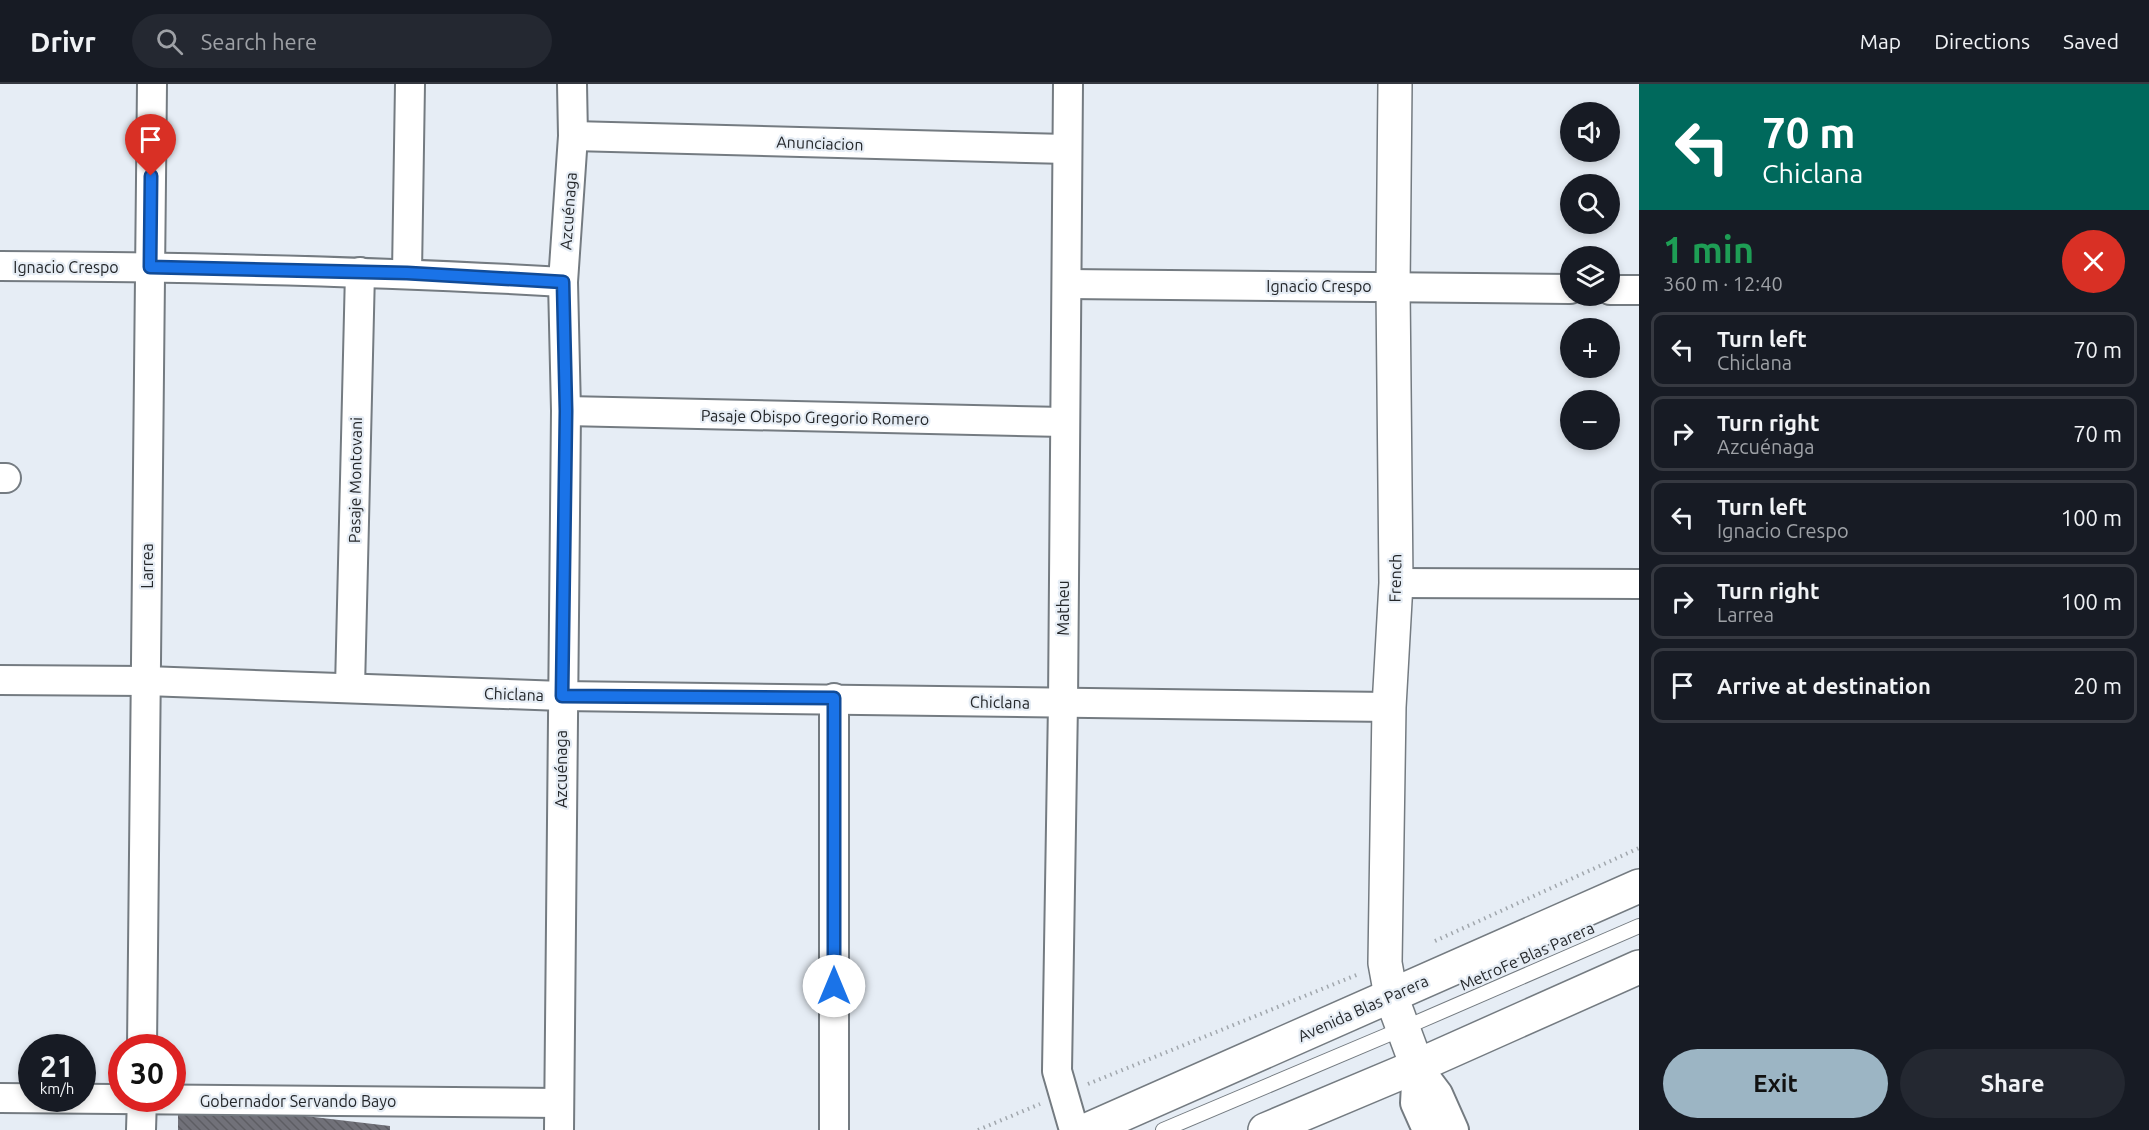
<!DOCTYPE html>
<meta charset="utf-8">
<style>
:root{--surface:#171b24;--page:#242831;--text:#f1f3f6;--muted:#9ea1a6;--line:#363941;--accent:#9cb5c4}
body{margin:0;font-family:Ubuntu,sans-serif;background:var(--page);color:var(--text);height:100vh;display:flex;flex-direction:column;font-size:22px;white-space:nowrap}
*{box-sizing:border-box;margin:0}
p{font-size:20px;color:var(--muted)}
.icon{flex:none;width:33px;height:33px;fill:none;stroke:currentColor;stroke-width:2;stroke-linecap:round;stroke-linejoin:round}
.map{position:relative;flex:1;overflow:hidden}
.side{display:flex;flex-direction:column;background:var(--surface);width:510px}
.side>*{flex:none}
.guide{background:#00695c;color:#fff;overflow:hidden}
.tools{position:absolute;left:1560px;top:18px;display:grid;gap:12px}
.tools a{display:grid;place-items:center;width:60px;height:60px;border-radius:50%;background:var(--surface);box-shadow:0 3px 9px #0003;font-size:30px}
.speed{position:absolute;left:18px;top:950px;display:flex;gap:12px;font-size:30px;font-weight:700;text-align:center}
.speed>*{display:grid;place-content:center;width:78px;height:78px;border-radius:50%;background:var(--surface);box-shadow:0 3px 9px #0003;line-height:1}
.speed small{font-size:15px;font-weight:400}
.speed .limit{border:9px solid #d22;background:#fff;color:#111}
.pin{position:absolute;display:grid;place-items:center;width:51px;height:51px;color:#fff;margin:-62px -26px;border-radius:50% 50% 50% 0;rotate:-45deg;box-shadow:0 0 6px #0007}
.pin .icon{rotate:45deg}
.me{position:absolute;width:66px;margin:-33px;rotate:0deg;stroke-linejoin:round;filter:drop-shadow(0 0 4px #0008)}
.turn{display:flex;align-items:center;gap:21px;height:126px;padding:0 24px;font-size:27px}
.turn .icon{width:78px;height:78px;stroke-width:2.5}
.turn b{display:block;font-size:42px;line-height:51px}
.round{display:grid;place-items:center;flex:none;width:63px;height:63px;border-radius:32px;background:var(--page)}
.head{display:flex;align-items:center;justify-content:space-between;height:102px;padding:0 24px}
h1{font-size:36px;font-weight:600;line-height:45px;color:#1e9e55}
.primary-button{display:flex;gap:12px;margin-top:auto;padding:12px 24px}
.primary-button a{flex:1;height:69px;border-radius:36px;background:var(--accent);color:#111;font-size:24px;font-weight:600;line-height:69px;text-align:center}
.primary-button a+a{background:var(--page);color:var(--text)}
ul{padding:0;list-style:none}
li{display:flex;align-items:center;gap:18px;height:75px;margin:0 12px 9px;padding:0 12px;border:3px solid var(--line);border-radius:12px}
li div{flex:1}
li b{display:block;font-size:22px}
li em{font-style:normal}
header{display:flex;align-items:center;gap:36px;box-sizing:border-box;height:84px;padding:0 30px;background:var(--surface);border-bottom:2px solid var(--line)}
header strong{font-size:28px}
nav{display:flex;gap:33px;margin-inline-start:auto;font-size:21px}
.search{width:420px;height:54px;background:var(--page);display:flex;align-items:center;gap:15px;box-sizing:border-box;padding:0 21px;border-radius:33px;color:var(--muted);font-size:22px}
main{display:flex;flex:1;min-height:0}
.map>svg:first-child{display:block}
.building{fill:url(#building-back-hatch)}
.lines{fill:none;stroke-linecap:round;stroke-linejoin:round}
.lane-casing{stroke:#747b81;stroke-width:16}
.street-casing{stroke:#747b81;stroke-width:32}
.secondary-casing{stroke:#747b81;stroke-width:36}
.primary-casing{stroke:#747b81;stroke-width:36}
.path{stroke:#a1a7ad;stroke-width:4;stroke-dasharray:1.5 4.5;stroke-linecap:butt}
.lane{stroke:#fff;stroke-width:14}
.street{stroke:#fff;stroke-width:28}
.secondary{stroke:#fff;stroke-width:33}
.primary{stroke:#fff;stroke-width:33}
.route-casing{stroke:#114b97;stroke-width:15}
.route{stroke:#1a73e8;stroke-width:10}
.labels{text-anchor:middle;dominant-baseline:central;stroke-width:4.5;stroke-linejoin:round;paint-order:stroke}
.street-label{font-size:16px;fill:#24272a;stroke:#e6edf5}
</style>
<header>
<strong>Drivr</strong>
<div class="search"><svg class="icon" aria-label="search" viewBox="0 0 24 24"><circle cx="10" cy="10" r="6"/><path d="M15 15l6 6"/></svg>Search here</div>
<nav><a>Map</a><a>Directions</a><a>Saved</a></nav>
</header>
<main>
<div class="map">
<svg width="1639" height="1046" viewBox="0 0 1639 1046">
<defs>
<pattern id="building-back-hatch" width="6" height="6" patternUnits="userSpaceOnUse" patternTransform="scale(1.5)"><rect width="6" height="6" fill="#717179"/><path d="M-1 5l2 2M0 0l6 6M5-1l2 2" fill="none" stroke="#5d5d63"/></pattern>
</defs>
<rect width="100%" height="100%" fill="#e6edf5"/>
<!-- building -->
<path class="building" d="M178,1017l212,25v4h-212z"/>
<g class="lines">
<!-- lane casing -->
<g class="lane-casing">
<path id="lane" d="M1163,1046l241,-102 235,-102"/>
</g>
<!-- street casing -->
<g class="street-casing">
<g id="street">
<path d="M1068,0l-5,619 -6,368 17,59"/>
<path d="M573,52l494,13"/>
<path d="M0,182c188,1 375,5 563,16"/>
<path d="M407,189l3,-189"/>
<path d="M1067,200l503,5"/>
<path d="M1610,206h29"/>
<path d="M566,327l498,11"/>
<path d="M0,394h6"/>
<path d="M1396,499l243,1"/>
<path d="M0,596l146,1 416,15 827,11"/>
<path d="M350,604l10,-416"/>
<path d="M834,614v432"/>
<path d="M142,963l10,-963"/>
<path d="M0,1014l559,5"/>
<path d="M141,1046l1,-32"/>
<path d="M559,1046l7,-719 -3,-129 10,-146 -1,-52"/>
<path d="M1427,1046l-12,-27 2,-37 21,28 16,36"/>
</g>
</g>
<!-- secondary casing -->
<g class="secondary-casing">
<path id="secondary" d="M1395,0l-2,203 3,296 -7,124 -4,256 6,33 26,70"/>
</g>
<!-- primary casing -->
<g class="primary-casing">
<g id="primary">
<path d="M1087,1046l552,-244"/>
<path d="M1265,1046l152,-64 222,-99"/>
</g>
</g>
<!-- path -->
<g class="path">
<path d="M1435,857l204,-93"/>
<path d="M1088,1000l271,-110"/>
<path d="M978,1046l62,-26"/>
</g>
<!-- lane -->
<use href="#lane" class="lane"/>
<!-- street -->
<use href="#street" class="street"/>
<!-- secondary -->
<use href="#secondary" class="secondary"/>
<!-- primary -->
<use href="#primary" class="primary"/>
</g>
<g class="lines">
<!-- route casing -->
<g class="route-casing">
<path id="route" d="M151,92l-1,91 257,6 156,9 3,129 -4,285 272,2v288"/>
</g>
<!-- route -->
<use href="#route" class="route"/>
</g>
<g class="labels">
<!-- street labels -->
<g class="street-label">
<text transform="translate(820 59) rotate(2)">Anunciacion</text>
<text transform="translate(568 127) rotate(-86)">Azcuénaga</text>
<text x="66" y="183">Ignacio Crespo</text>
<text x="1319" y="202">Ignacio Crespo</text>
<text transform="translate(815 333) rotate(1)">Pasaje Obispo Gregorio Romero</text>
<text transform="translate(355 396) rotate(-89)">Pasaje Montovani</text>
<text transform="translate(147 482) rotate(-90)">Larrea</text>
<text transform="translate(1395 494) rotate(-89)">French</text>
<text transform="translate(1063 524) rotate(-90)">Matheu</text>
<text transform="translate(514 610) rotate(2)">Chiclana</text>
<text transform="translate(1000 618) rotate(1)">Chiclana</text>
<text transform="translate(561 685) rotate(-90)">Azcuénaga</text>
<text transform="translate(1527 872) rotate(-24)">MetroFe Blas Parera</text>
<text transform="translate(1363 924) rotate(-24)">Avenida Blas Parera</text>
<text x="298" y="1017">Gobernador Servando Bayo</text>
</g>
</g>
</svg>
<div class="tools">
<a><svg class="icon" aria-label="sound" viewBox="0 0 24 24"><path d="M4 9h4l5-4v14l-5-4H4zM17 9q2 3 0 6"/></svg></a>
<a><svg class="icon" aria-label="search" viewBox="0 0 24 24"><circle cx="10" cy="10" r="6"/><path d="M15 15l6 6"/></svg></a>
<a><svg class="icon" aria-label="layers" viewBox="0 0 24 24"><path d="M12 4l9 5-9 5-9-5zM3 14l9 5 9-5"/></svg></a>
<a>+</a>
<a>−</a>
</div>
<div class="speed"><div>21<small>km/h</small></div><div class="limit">30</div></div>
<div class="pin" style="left:151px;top:92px;background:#d93025"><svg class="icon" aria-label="arrive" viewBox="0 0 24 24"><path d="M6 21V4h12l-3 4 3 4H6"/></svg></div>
<svg class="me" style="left:834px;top:902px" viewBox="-20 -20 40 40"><circle r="19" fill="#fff"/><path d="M0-13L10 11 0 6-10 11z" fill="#1a73e8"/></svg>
</div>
<section class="side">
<div class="guide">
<div class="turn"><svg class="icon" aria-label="left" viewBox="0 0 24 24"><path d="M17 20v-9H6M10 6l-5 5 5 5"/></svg><div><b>70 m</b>Chiclana</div></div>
</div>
<div class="head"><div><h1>1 min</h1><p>360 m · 12:40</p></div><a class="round" style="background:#d93025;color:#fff"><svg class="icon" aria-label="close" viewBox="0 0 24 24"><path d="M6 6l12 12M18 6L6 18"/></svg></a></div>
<ul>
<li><svg class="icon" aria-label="left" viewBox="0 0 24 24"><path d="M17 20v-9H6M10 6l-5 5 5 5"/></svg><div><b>Turn left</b><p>Chiclana</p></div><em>70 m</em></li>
<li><svg class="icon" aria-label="right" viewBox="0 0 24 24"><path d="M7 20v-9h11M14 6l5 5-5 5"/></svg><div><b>Turn right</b><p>Azcuénaga</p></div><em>70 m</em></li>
<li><svg class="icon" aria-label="left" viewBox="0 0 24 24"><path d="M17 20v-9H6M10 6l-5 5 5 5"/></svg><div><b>Turn left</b><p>Ignacio Crespo</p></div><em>100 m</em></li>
<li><svg class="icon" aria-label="right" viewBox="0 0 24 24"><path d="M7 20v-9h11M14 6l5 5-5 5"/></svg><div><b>Turn right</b><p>Larrea</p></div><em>100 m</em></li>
<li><svg class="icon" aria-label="arrive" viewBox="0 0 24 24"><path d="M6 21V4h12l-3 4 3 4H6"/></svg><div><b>Arrive at destination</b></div><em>20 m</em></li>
</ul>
<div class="primary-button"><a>Exit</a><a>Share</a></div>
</section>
</main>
